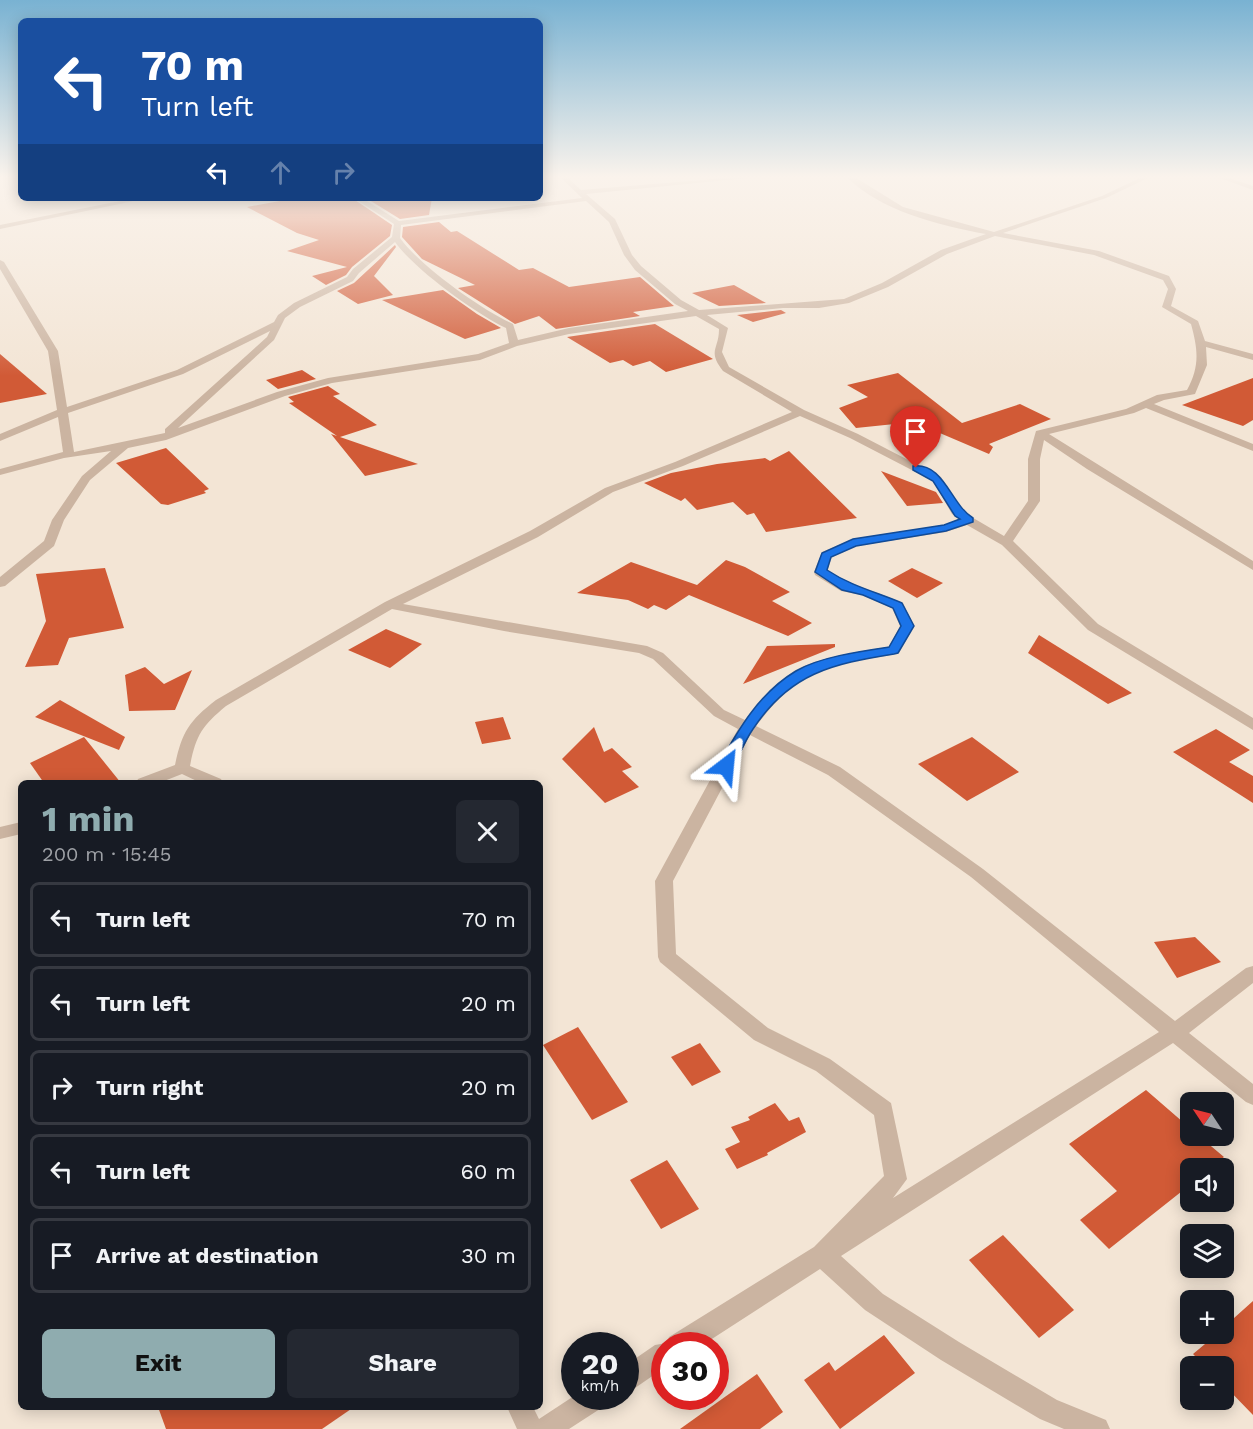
<!DOCTYPE html>
<meta charset="utf-8">
<style>
:root{--surface:#171b24;--page:#242831;--text:#f1f3f6;--muted:#9ea1a6;--line:#363941;--accent:#8facaf}
body{margin:0;font-family:"Work Sans",sans-serif;background:var(--page);color:var(--text);height:100vh;display:flex;flex-direction:column;font-size:22px;white-space:nowrap}
*{box-sizing:border-box;margin:0}
p{font-size:20px;color:var(--muted)}
.icon{flex:none;width:33px;height:33px;fill:none;stroke:currentColor;stroke-width:2;stroke-linecap:round;stroke-linejoin:round}
.map{position:relative;flex:1;overflow:hidden}
.side{position:absolute;left:18px;top:780px;width:525px;height:630px;display:flex;flex-direction:column;background:var(--surface);border-radius:9px;box-shadow:0 3px 15px #0003}
.side>*{flex:none}
.banner{position:absolute;left:18px;top:18px;width:525px;height:183px;border-radius:9px;box-shadow:0 3px 15px #0003;background:#1a4fa0;color:#fff;overflow:hidden}
.needle{width:39px;rotate:305deg}
.controls{position:absolute;left:1180px;top:1092px;display:grid;gap:12px}
.controls a{display:grid;place-items:center;width:54px;height:54px;border-radius:9px;background:var(--surface);box-shadow:0 3px 15px #0003;font-size:30px}
.speed{position:absolute;left:561px;top:1332px;display:flex;gap:12px;font-size:30px;font-weight:700;text-align:center}
.speed>*{display:grid;place-content:center;width:78px;height:78px;border-radius:50%;background:var(--surface);box-shadow:0 3px 15px #0003;line-height:1}
.speed small{font-size:15px;font-weight:400}
.speed .limit{border:9px solid #d22;background:#fff;color:#111}
.pin{position:absolute;display:grid;place-items:center;width:51px;height:51px;color:#fff;margin:-62px -26px;border-radius:50% 50% 50% 0;rotate:-45deg;box-shadow:0 0 6px #0007}
.pin .icon{rotate:45deg}
.me{position:absolute;width:66px;margin:-33px;rotate:29deg;stroke-linejoin:round;filter:drop-shadow(0 0 4px #0008)}
.turn{display:flex;align-items:center;gap:21px;height:126px;padding:0 24px;font-size:27px}
.turn .icon{width:78px;height:78px;stroke-width:2.5}
.turn b{display:block;font-size:42px;line-height:51px}
.lanes{display:flex;align-items:center;height:57px;padding:0 24px;background:#0003;justify-content:center;gap:30px;direction:ltr}
.lanes .off{opacity:.35}
.round{display:grid;place-items:center;flex:none;width:63px;height:63px;border-radius:9px;background:var(--page)}
.head{display:flex;align-items:center;justify-content:space-between;height:102px;padding:0 24px}
h1{font-size:36px;font-weight:700;line-height:45px;color:var(--accent)}
.primary-button{display:flex;gap:12px;margin-top:auto;padding:12px 24px}
.primary-button a{flex:1;height:69px;border-radius:9px;background:var(--accent);color:#111;font-size:24px;font-weight:700;line-height:69px;text-align:center}
.primary-button a+a{background:var(--page);color:var(--text)}
ul{padding:0;list-style:none}
li{display:flex;align-items:center;gap:18px;height:75px;margin:0 12px 9px;padding:0 12px;border:3px solid var(--line);border-radius:9px}
li div{flex:1}
li b{display:block;font-size:22px}
li em{font-style:normal}
.map>svg:first-child{display:block}
.building{fill:#d15a36}
.lines{fill:none;stroke-linecap:round;stroke-linejoin:round}
.minor{fill:#cbb4a1;fill-rule:evenodd}
.route{fill:#1a73e8;stroke:#114b97;stroke-width:1.5}
</style>
<div class="map">
<svg width="1253" height="1429" viewBox="0 0 1253 1429">
<rect width="100%" height="100%" fill="#f3e5d5"/>
<!-- building -->
<g class="building">
<path d="M296,198h56l40,27 -2,11 -38,31 -6,8 -20,10 -14,-9 35,-9 -60,-16 32,-11 -22,-7 -50,-26z"/>
<path d="M366,198h66l-3,17 -29,4z"/>
<path d="M439,222l12,10 6,-1 62,39 14,-2 36,19 71,-10 34,29 -41,6 7,4 -84,13 -17,-13 -24,8 -57,-36 17,-3 -53,-26 -20,-22 1,-10z"/>
<path d="M395,245l1,2 -22,29 19,19 -35,9 -21,-13 17,-8z"/>
<path d="M734,285l32,18 -47,3 -27,-13z"/>
<path d="M443,290l34,24 24,14 -36,11 -83,-39z"/>
<path d="M781,310l5,3 -33,9 -16,-7z"/>
<path d="M655,324l58,35 -47,13 -16,-11 -17,5 -10,-6 -13,3 -43,-26z"/>
<path d="M0,354l47,40 -47,9z"/>
<path d="M302,370l14,9 -38,10 -12,-9z"/>
<path d="M898,373l64,50 58,-19 31,15 -62,25 4,3 -4,7 -75,-32 -58,6 -17,-20 29,-11 -21,-12z"/>
<path d="M1253,378v42l-10,6 -61,-21z"/>
<path d="M328,386l12,8 -7,2 44,29 -37,12 78,27 -53,12 -34,-42 6,2 -48,-33 5,-1 -6,-5z"/>
<path d="M166,448l43,41 -5,2 2,2 -38,12 -7,-1 -45,-41z"/>
<path d="M789,451l68,67 -91,14 -12,-19 -7,2 -14,-13 -36,8 -12,-12 -4,3 -37,-18 27,-10 46,-9 48,-6 5,3z"/>
<path d="M881,471l55,21 7,11 -36,3z"/>
<path d="M726,560l19,7 45,25 -18,9 40,22 -24,13 -99,-41 -23,15 -12,-5 -6,4 -20,-9 -51,-7 54,-31 66,23z"/>
<path d="M105,568l19,60 -55,10 -11,27 -33,2 21,-46 -10,-47z"/>
<path d="M912,568l31,15 -26,15 -29,-17z"/>
<path d="M386,629l36,15 -32,24 -42,-18z"/>
<path d="M1039,635l93,58 -24,11 -80,-51z"/>
<path d="M835,644v3l-92,37 24,-38z"/>
<path d="M145,667l19,17 28,-14 -17,40 -46,1 -4,-36z"/>
<path d="M60,700l65,37 -6,13 -84,-33z"/>
<path d="M503,717l8,22 -29,5 -7,-22z"/>
<path d="M594,727l10,25 8,-4 20,19 -10,4 17,16 -34,16 -43,-44z"/>
<path d="M1216,729l34,21 -21,12 24,14v27l-80,-51z"/>
<path d="M84,737l37,46h-77l-14,-20z"/>
<path d="M972,737l47,35 -52,29 -49,-37z"/>
<path d="M1195,937l26,25 -44,16 -23,-36z"/>
<path d="M578,1027l50,75 -36,18 -49,-75z"/>
<path d="M700,1043l21,29 -29,14 -21,-29z"/>
<path d="M1146,1090l45,39v7h8l25,21 -14,11h-19v16l-82,65 -29,-29 37,-29 -48,-47z"/>
<path d="M775,1103l14,18 10,-4 7,15 -39,21 1,2 -31,14 -12,-20 15,-7 -9,-15 19,-7 -2,-3z"/>
<path d="M667,1160l32,49 -38,20 -31,-49z"/>
<path d="M1003,1235l71,75 -35,28 -70,-78z"/>
<path d="M1253,1301v114l-29,-30v-19h-19l-12,-12 24,-20h7v-7z"/>
<path d="M884,1335l31,38 -75,56 -36,-49 25,-18 6,9z"/>
<path d="M757,1374l26,38 -23,17h-80z"/>
<path d="M158,1407h196l-32,22h-156z"/>
</g>
<g class="lines">
<!-- minor -->
<g class="minor">
<path d="M559,176h7l15,14 169,-14 -3,2 -161,16 29,25 17,36 9,11 40,34 18,10 145,-11 38,-16 59,-33 45,-16c-46,-8 -108,-24 -140,-58h7l50,31 91,25 108,-36 42,-20h8l-46,22 -103,35 96,18 70,25 7,13 -5,17 27,15 7,20 48,13v6l-47,-13 1,18 -12,29 -31,6 -10,4 99,40v7l-107,-43 -12,5 -85,21 204,127v9l-166,-101 -43,-29 -4,19v42l-27,40 85,83 155,94v12l-165,-100 -86,-85 -35,-20 -21,7 -90,14 -24,11 -5,14c24,14 50,21 76,32l11,23 -15,27c-28,7 -69,8 -94,24 -19,12 -35,31 -49,49l84,41 143,102 192,152 71,-53 7,-2v17l-64,50 64,51v21l-7,-3 -73,-59 -332,213 42,38 76,48 98,58 49,20 4,9h-46l-24,-10 -99,-59 -76,-50 -45,-41 -119,77h-37v22l-29,20 -9,3v-26l29,-20 12,-2 2,-6 145,-90 70,-71 -10,-61 -58,-44 -62,-31 -94,-78 -2,-5 -3,-76 83,-152 -24,-13 -61,-57 -14,-6 -135,-22 -112,-22 -166,97c-24,20 -30,29 -36,60l31,13 2,4h-22l-19,-9 -23,9h-23l2,-4 37,-14c7,-33 14,-44 41,-65l169,-98 145,-71 75,-43 70,-26 117,-50 -69,-41c-16,-21 -4,-21 -4,-42l-23,-13 -127,18 -52,12 -37,14 -148,23 -47,13 -119,44 -38,8 -38,32 -26,40 -10,26 -49,40 -5,1v-10l44,-36 8,-21 30,-44 29,-25 -47,7 -64,17v-6l63,-17 -5,-35 -58,24v-7l57,-24 -9,-59 -48,-82v-9l4,2 54,89 9,56 110,-37 97,-48 4,-7 16,-12 53,-26 6,-8 39,-32 2,-13 -40,-26h8l37,23 183,-23zM586,201l23,21 15,33 11,15 40,34 13,7 -119,17 -51,12 -5,-16c-31,-14 -93,-58 -113,-86l1,-13zM995,236l99,19 69,25 5,9 -6,18 29,17c7,26 9,42 -4,66l-30,5 -31,14 -90,22 -8,28v42l-24,35 -41,-24 -22,-35 -83,-43 -54,-24 -75,-43 -7,-15 6,-24 -21,-13 76,-7h36l30,-5 39,-16 59,-33zM395,242c19,27 81,72 111,86l3,15 -31,11 -150,24 -51,14 -99,36 96,-88 11,-22 15,-11 53,-26 6,-8zM270,331l-3,6 -102,92v4l-91,19 -6,-39 115,-39zM800,416l50,22 83,43 19,33 7,5 -15,6 -91,14 -31,13 -8,20 1,3 26,16 21,4 30,13 8,18 -11,21c-25,4 -74,11 -95,24 -19,13 -34,31 -49,49l-21,-10 -61,-57 -16,-7 -244,-42 135,-67 75,-45 70,-26zM750,735l78,40 143,102 188,155 -266,166 14,-19 -16,-76 -61,-44 -62,-31 -92,-74 -3,-73z"/>
<path d="M1214,176h9l30,10v4z"/>
<path d="M135,198h13l-148,31v-4z"/>
<path d="M21,822v12l-21,5v-12z"/>
<path d="M574,1396h36l-4,9 -37,24h-52l-10,-22h26l6,12z"/>
</g>
</g>
<!-- sky -->
<linearGradient id="sky" x2="0" y2="1"><stop stop-color="#79b2d2"/><stop offset="0.47" stop-color="#faf3ec"/><stop offset="1" stop-color="#faf3ec" stop-opacity="0"/></linearGradient>
<rect width="1253" height="376" fill="url(#sky)"/>
<!-- route -->
<path class="route" d="M913,466c31,-4 38,39 60,52v4l-27,9 -90,15 -25,11 -4,13c24,16 49,22 75,33l12,23 -16,27 -4,1c-62,10 -104,19 -141,75 -9,13 -14,28 -22,41h-11l-2,-4c20,-36 41,-73 78,-95 23,-14 66,-20 93,-24l12,-21 -8,-18 -30,-13 -21,-5 -27,-18 7,-19 31,-14 91,-14 16,-6 -5,-3 -22,-35 -20,-11z"/>
</svg>
<div class="controls">
<a><svg class="needle" viewBox="-14 -14 28 28"><path d="M0-13l5 13h-10z" fill="#e53935"/><path d="M0 13l5-13h-10z" fill="#9ea1a6"/></svg></a>
<a><svg class="icon" aria-label="sound" viewBox="0 0 24 24"><path d="M4 9h4l5-4v14l-5-4H4zM17 9q2 3 0 6"/></svg></a>
<a><svg class="icon" aria-label="layers" viewBox="0 0 24 24"><path d="M12 4l9 5-9 5-9-5zM3 14l9 5 9-5"/></svg></a>
<a>+</a>
<a>−</a>
</div>
<div class="speed"><div>20<small>km/h</small></div><div class="limit">30</div></div>
<div class="pin" style="left:916px;top:468px;background:#d93025"><svg class="icon" aria-label="arrive" viewBox="0 0 24 24"><path d="M6 21V4h12l-3 4 3 4H6"/></svg></div>
<svg class="me" style="left:726px;top:766px" viewBox="-20 -20 40 40"><path d="M0-17L14 15 0 8-14 15z" fill="#1a73e8" stroke="#fff" stroke-width="4"/></svg>
<div class="banner">
<div class="turn"><svg class="icon" aria-label="left" viewBox="0 0 24 24"><path d="M17 20v-9H6M10 6l-5 5 5 5"/></svg><div><b>70 m</b>Turn left</div></div>
<div class="lanes"><svg class="icon" aria-label="left" viewBox="0 0 24 24"><path d="M17 20v-9H6M10 6l-5 5 5 5"/></svg><svg class="icon off" aria-label="ahead" viewBox="0 0 24 24"><path d="M12 20V5M6 11l6-6 6 6"/></svg><svg class="icon off" aria-label="right" viewBox="0 0 24 24"><path d="M7 20v-9h11M14 6l5 5-5 5"/></svg></div>
</div>
<section class="side">
<div class="head"><div><h1>1 min</h1><p>200 m · 15:45</p></div><a class="round"><svg class="icon" aria-label="close" viewBox="0 0 24 24"><path d="M6 6l12 12M18 6L6 18"/></svg></a></div>
<ul>
<li><svg class="icon" aria-label="left" viewBox="0 0 24 24"><path d="M17 20v-9H6M10 6l-5 5 5 5"/></svg><div><b>Turn left</b></div><em>70 m</em></li>
<li><svg class="icon" aria-label="left" viewBox="0 0 24 24"><path d="M17 20v-9H6M10 6l-5 5 5 5"/></svg><div><b>Turn left</b></div><em>20 m</em></li>
<li><svg class="icon" aria-label="right" viewBox="0 0 24 24"><path d="M7 20v-9h11M14 6l5 5-5 5"/></svg><div><b>Turn right</b></div><em>20 m</em></li>
<li><svg class="icon" aria-label="left" viewBox="0 0 24 24"><path d="M17 20v-9H6M10 6l-5 5 5 5"/></svg><div><b>Turn left</b></div><em>60 m</em></li>
<li><svg class="icon" aria-label="arrive" viewBox="0 0 24 24"><path d="M6 21V4h12l-3 4 3 4H6"/></svg><div><b>Arrive at destination</b></div><em>30 m</em></li>
</ul>
<div class="primary-button"><a>Exit</a><a>Share</a></div>
</section>
</div>
